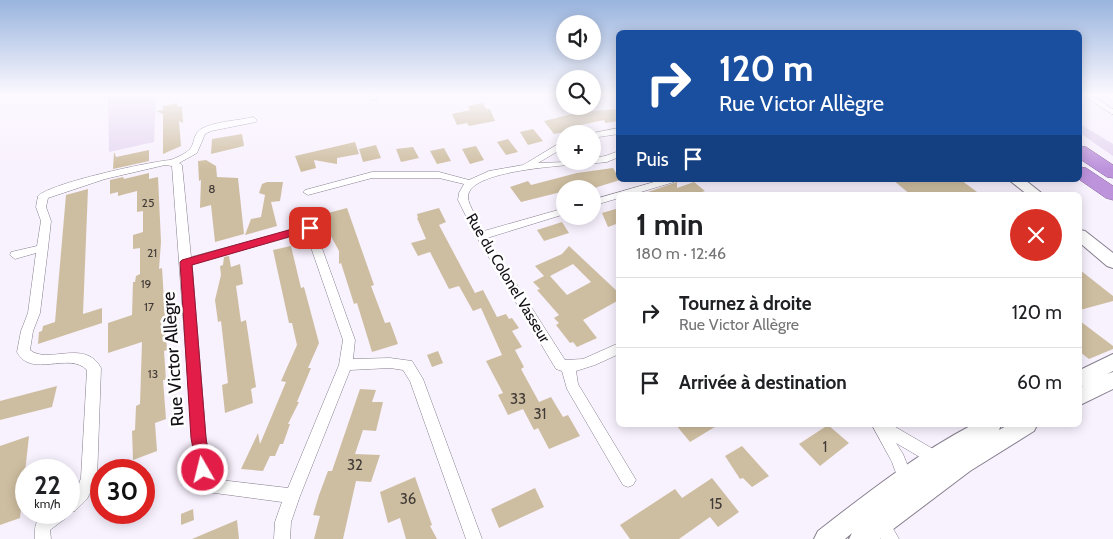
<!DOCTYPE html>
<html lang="fr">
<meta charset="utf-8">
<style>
:root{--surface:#fff;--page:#f2f2f2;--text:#202124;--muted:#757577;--line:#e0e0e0}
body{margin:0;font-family:Cabin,sans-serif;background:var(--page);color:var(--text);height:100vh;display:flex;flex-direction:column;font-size:19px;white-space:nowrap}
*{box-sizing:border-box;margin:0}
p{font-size:16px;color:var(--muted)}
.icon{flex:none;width:28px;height:28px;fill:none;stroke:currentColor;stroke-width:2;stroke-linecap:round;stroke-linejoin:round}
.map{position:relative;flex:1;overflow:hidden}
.panel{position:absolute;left:616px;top:192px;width:466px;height:235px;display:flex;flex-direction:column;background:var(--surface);border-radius:8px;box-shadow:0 2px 12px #0003}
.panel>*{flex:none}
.top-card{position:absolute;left:616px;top:30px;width:466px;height:152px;border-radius:8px;box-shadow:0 2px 12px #0003;background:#1a4fa0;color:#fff;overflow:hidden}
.fabs{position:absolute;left:556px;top:15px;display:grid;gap:10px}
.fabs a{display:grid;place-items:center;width:45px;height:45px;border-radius:50%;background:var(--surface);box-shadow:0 2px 12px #0003;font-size:25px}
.speed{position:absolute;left:15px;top:459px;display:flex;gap:10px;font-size:25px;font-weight:700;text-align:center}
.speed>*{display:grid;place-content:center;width:65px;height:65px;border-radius:50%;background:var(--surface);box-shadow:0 2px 12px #0003;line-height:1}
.speed small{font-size:12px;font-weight:400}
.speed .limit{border:8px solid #d22;background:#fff;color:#111}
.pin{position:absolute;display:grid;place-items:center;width:42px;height:42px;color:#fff;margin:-21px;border-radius:10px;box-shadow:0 2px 8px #0006}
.me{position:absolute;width:55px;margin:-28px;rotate:352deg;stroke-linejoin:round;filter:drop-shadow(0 0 4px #0008)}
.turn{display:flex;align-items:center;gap:18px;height:105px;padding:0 20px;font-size:22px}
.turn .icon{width:65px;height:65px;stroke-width:2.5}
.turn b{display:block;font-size:35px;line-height:42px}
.then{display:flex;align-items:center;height:48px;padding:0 20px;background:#0003;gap:10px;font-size:19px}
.round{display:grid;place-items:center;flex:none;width:52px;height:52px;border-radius:26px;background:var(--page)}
.summary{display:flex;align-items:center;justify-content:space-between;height:85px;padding:0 20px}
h1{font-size:30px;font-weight:700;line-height:38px}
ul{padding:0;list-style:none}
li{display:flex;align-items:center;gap:15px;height:70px;padding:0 20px;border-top:1px solid var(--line)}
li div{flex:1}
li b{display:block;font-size:19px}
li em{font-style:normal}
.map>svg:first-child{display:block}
.green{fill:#e5d7f1}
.building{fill:#cebea1;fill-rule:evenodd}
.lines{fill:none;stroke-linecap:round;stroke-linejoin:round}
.lane-casing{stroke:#877f8e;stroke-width:5.5}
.street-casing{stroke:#877f8e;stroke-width:1}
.secondary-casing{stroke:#877f8e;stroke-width:2}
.highway-casing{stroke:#816596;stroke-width:1}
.lane{stroke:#fff;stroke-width:4.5}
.street{fill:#fff;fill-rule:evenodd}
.secondary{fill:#fff;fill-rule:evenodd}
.highway{fill:#bd93dc;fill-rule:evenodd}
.route{fill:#e11d48;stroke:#92132f}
.labels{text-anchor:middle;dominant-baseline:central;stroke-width:5;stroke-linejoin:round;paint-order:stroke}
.number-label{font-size:12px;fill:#413b37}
.street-label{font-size:15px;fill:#120f14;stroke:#fff}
.near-number-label{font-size:15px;fill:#413b37}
.near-street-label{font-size:18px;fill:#120f14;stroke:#fff}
</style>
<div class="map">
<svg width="1113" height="539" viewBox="0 0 1113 539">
<rect width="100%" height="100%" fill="#f8f1fe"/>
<!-- green -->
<g class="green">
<path d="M108,94h48l-2,48 -45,10z"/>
<path d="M1080,124l33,20v12l-33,-23z"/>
</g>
<!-- building -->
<g class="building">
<path d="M177,103l1,4 4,-1 1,17 -4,-2 2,25 -18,8v-40l-7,-3 7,-1v-4z"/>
<path d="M483,103l3,6h4l5,12 -26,5 -2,-3 -10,2 -5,-11 18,-4 -2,-4z"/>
<path d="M619,109v8h-2l2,4 -14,2 -1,-3 -38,8 3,3 -15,3 -10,-13 36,-9z"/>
<path d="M533,129l10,12 -15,4 -8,-13z"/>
<path d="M242,134l2,12 -33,8 1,-15z"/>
<path d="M508,139l10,13 -12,3 -9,-13z"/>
<path d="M355,142l4,12 -22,4v6l-23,-4 2,8 -15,4 -6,-16z"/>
<path d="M376,145l5,13 -18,4 -4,-13z"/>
<path d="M476,146l8,14 -14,4 -8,-15z"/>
<path d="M413,147l6,11 -18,4 -5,-13z"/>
<path d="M444,148l7,13 -14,3 -7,-13z"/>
<path d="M149,150v11l-36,8 1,-17 2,5z"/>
<path d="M206,160l10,6 1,11 21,1 6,56 -29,8 -4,-37 -11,3 1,-28 -2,1 -1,-20z"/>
<path d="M613,168l7,12 -29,9h-26v2l-44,11 -11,-15 18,-6 3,4 46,-12z"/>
<path d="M149,173v6l9,-2 3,65 -2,27 3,-1 5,82 -3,1 2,29h-3l3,39 -11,4 2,28 -24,9 -1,-29 3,-1 1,-24 4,-2 2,-62 -34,11v-30l24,-8 1,-33h2l1,-6 4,-2v-26l-7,1v-14l10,-3v-21l-6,1v-21l-19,5v-4l-8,2v-14l13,-3 1,2z"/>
<path d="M893,180h68l20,15h-70z"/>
<path d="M267,182h16l-3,19 -9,1 6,24 -32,9 6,-16 10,-2 4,-22 -6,-2 3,-9z"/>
<path d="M677,182v6l17,-6 11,9 -12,4h-46l-2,-2z"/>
<path d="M88,189l-5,125 19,-6v15l-64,21 1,-12 3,-1 1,-5 12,-4 11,-127z"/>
<path d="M347,208l27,77 -3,1 14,37 5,-1 8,22 -26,8 -15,-49 -3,1 -13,-41 -2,1v-13l-14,-26 6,-2 -3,-10z"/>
<path d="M439,208l7,14 -7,3 36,68 8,-3 14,27 9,-3 3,5 3,-1 7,10 -7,3 10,16 -7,3 9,17 -3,2 18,33 12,-5 12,20 5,-2 12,21 -31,13 -11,-21 -4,2 -11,-21 -15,6 -10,-20 5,-2 -17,-32 16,-6 -21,-47 -8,3 -14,-25 -10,3 -19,-37 -12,4 -7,-13 15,-4 -9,-21h1l-1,-4z"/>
<path d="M619,208v15l-11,4 -6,-14z"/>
<path d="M562,222l7,11 -25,8 -7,-11z"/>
<path d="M291,246l10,42 3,-1 15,56 -11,25h3l-14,34h2l-11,22h2l-7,20h-3l-5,12h-5l-7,15 -22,-2 17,-36 2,11 26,-62 -5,-1 16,-36 -5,-22h-3l-16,-73z"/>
<path d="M569,246l50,47v7l-36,20 14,18 -20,9 -4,-5 -3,1 -14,-18 3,-2 -5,-5 5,-3 -22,-25 3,-1 -7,-7 11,-6 -9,-10 27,-12zM573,264l18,18 -24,13 -17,-19z"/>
<path d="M229,256l2,11 9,-3 3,20 -7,2 5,36 5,-2 10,67 -5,2 2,14 -28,10 -3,-28 6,-2 -7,-62 -3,1 -3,-22 6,-25 -1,-9 3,-1 1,-8z"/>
<path d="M1080,270l33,26v5l-33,9z"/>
<path d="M1080,321l33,25v3l-24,10 -9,-7z"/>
<path d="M438,351l5,12 -11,4 -5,-12z"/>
<path d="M57,386l-5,21 -52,13v-19z"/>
<path d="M360,389l16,1 -4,12h11l-7,29 -13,-1 -8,24 25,1 -9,27 -15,-1 -13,58h-29l6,-23 -7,-1 6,-20 9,-24h4z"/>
<path d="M676,425h42l-28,17z"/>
<path d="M828,425l21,18 -29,23 -21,-22z"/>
<path d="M29,436l-9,82 -20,7v-79z"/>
<path d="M742,446l27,30 -17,11 -9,-9 -3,1 -15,-23z"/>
<path d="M415,477l17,48 -2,1 7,13h-31l-6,-21 -12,5 -8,-31z"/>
<path d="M712,478l27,34 -21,15 -8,-10 -31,22h-49l-10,-14 55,-36 7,9z"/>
<path d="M535,488l9,19 -45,21 -8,-19z"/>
<path d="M193,509l1,11 -13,5v-11z"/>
<path d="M237,520l2,19h-47z"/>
</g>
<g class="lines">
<!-- lane casing -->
<g class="lane-casing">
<g id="lane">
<path d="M370,94l4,4"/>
<path d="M1085,94l28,18"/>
</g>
</g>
<!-- street casing -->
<g class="street-casing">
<g id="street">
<path d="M253,117l4,3 -1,2 -45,9 -6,3 -8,19 -18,10 3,2 9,92 119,-32 4,1 41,114 -2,19 37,-1 22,3 11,18 59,160h-16l-56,-158 -7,-11 -13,-2 -40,2 -50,126 -9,26 -1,17h-16l1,-17 7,-20 -82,-11 -3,-5 -5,-48 -20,-272 -7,-1 -60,14 -57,19 -2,9 5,14 -3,27 -8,65 -7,18 -3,19c18,15 55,-12 71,18l-4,111 -10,20 -12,12 -8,2 -1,5 -16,12 1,9h-16c-2,-27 11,-27 34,-27v-16l8,-7 4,-11 6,-108c-18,-19 -56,9 -70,-18l4,-21 7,-18 8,-60 -21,6 -5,-4 1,-3 26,-6 4,-25 -5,-14 2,-11c13,-13 110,-34 132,-36 4,-1 17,-7 20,-11 5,-6 3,-15 11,-20 14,-8 36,-8 52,-12zM306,233l37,107 -4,25 -51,123 -76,-9 -6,-41 -14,-174z"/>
<path d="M619,128v6l-27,4v-4h-4z"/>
<path d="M565,140v7l-27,16 54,-2v-3l13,-2 14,-5v6l-12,5c-23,3 -139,5 -139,35 0,8 12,26 16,34l81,-23v6l-78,24 78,122 18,-1 36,-16v11l-24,11 -19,6 2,13 55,91 3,5 -3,5 -5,2 -5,-2 -56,-96 -5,-18 -6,-2 -80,-133 -18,-36 1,-7 5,-9 -25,-6h-67l-64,17 -5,-3 2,-2 67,-18h67l30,8 20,-9 34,-6z"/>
<path d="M661,180h15l-2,2 -43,13h-12v3l-27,8v-6z"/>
<path d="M872,425h20l48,28 2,5 -2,5 -5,2 -5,-2 -34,-20 7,11 10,25 -3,5 -5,2 -5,-2 -8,-22z"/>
<path d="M881,516l6,2 12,21h-18l-8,-15 2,-6z"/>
</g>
</g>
<!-- secondary casing -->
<g class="secondary-casing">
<g id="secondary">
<path d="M1009,180h16l19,15h-16z"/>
<path d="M1080,230l5,1 28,22v15l-6,-2 -27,-23z"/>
<path d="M1113,354v17l-6,3 6,-2v17l-33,16v-17l3,-2 -3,1v-17z"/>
<path d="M972,425h29l-2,5 9,-5h29l-3,6 -64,40 -90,68h-31l3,-6 -7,6h-31l4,-8c49,-38 99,-77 154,-106z"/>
</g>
</g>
<!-- highway casing -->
<g class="highway-casing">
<g id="highway">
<path d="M1080,146l6,1 27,18v13l-6,-1 -27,-18z"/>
<path d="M1080,167l6,1 27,18v14l-7,-2 -26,-18z"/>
</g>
</g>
<!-- lane -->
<use href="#lane" class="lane"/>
<!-- street -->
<use href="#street" class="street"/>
<!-- secondary -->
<use href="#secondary" class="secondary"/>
<!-- highway -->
<use href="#highway" class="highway"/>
</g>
<!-- sky -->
<linearGradient id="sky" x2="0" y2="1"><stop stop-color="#99b4de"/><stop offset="0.56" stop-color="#fcf9ff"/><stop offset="1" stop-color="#fcf9ff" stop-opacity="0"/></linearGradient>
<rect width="1113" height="169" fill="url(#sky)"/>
<!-- route -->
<path class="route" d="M310,224l3,1 2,3 -2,2 -121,35 14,173 5,32 -3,5 -5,2 -5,-2 -7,-37 -11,-176 2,-2z"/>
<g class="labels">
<!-- number labels -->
<g class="number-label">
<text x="212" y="188">8</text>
<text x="148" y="202">25</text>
<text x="152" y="252">21</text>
<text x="146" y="283">19</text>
<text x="149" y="306">17</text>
<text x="153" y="373">13</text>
</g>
<!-- street labels -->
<g class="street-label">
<text transform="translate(508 278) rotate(59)">Rue du Colonel Vasseur</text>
</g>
<!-- near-number labels -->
<g class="near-number-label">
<text x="518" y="399">33</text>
<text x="540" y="414">31</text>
<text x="825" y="447">1</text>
<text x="355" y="465">32</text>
<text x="408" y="499">36</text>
<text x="716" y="504">15</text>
</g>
<!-- near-street labels -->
<g class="near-street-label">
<text transform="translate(173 359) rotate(-94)">Rue Victor Allègre</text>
</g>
</g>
</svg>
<div class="fabs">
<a><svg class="icon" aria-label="sound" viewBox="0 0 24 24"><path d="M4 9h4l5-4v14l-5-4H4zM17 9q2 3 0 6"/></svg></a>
<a><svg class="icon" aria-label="search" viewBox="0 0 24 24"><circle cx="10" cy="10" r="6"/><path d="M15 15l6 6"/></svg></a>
<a>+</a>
<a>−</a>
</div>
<div class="speed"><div>22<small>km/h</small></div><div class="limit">30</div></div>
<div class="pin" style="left:310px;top:228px;background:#d93025"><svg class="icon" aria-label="arrive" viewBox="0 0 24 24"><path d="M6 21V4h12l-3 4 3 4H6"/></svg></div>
<svg class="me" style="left:203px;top:470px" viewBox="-20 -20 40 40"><circle r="17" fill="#e11d48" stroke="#fff" stroke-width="3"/><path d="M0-11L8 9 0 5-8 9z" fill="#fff"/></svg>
<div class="top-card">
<div class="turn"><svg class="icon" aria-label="right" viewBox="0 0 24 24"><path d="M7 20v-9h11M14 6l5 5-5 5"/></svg><div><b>120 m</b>Rue Victor Allègre</div></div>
<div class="then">Puis<svg class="icon" aria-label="arrive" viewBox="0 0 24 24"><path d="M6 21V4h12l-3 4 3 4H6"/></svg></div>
</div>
<section class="panel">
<div class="summary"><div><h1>1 min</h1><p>180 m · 12:46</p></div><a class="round" style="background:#d93025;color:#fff"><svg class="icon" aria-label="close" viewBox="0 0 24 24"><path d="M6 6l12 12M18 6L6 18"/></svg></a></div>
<ul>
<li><svg class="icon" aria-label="right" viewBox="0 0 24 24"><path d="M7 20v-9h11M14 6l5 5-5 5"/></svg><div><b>Tournez à droite</b><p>Rue Victor Allègre</p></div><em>120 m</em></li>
<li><svg class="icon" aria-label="arrive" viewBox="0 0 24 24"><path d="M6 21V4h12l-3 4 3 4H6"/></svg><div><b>Arrivée à destination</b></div><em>60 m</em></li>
</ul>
</section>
</div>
